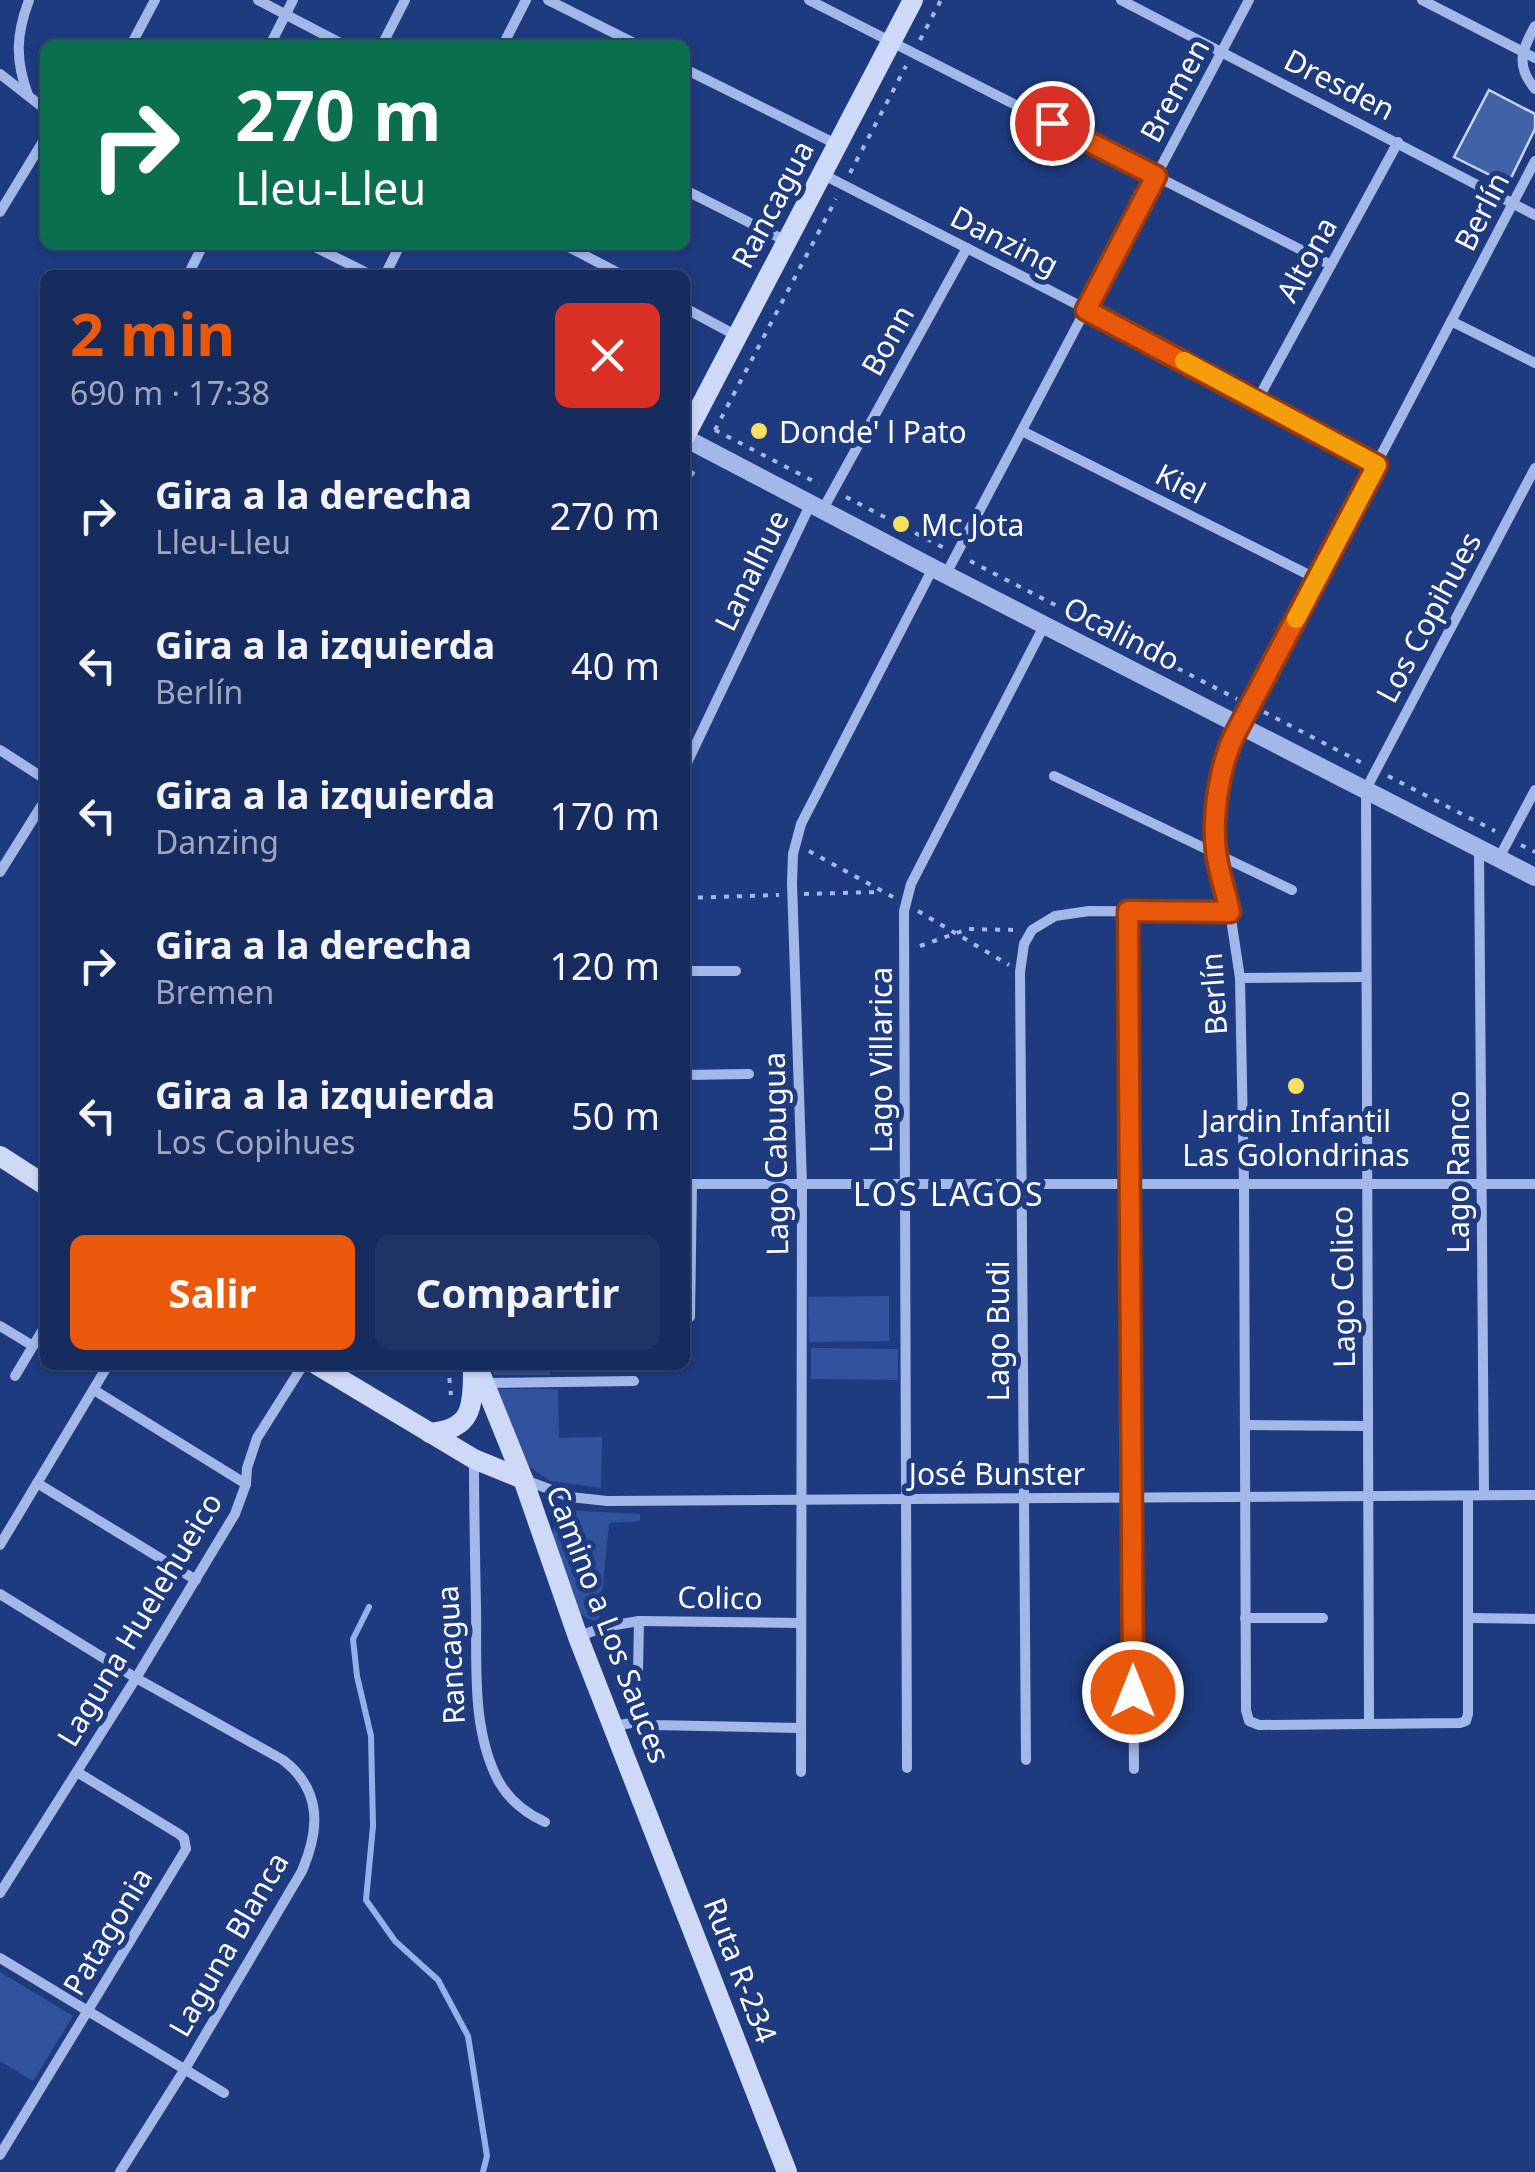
<!DOCTYPE html>
<html lang="es">
<meta charset="utf-8">
<style>
:root{--surface:#162c5f;--page:#1f3465;--text:#f1f3f6;--muted:#9ea7bd;--line:#354874;--accent:#ea580c}
body{margin:0;font-family:"Noto Sans",sans-serif;background:var(--page);color:var(--text);height:100vh;display:flex;flex-direction:column;font-size:38px;white-space:nowrap}
*{box-sizing:border-box;margin:0}
p{font-size:32px;color:var(--muted)}
.icon{flex:none;width:55px;height:55px;fill:none;stroke:currentColor;stroke-width:2;stroke-linecap:round;stroke-linejoin:round}
.map{position:relative;flex:1;overflow:hidden}
.details{position:absolute;left:40px;top:270px;width:650px;height:1100px;display:flex;flex-direction:column;background:var(--surface);border-radius:15px;box-shadow:0 2px 8px #0004,0 0 0 2px var(--line)}
.details>*{flex:none}
.hud{position:absolute;left:40px;top:40px;width:650px;height:210px;border-radius:15px;box-shadow:0 2px 8px #0004,0 0 0 2px var(--line);background:#0b6e4f;color:#fff;overflow:hidden}
.pin{position:absolute;display:grid;place-items:center;width:85px;height:85px;color:#fff;margin:-42px;border:5px solid #fff;border-radius:50%;box-shadow:0 2px 10px #0007}
.me{position:absolute;width:110px;margin:-55px;rotate:0deg;stroke-linejoin:round;filter:drop-shadow(0 0 8px #0008)}
.turn{display:flex;align-items:center;gap:35px;height:210px;padding:0 30px;font-size:45px}
.turn .icon{width:130px;height:130px;stroke-width:2.5}
.turn b{display:block;font-size:70px;line-height:85px}
.round{display:grid;place-items:center;flex:none;width:105px;height:105px;border-radius:15px;background:var(--page)}
.head{display:flex;align-items:center;justify-content:space-between;height:170px;padding:0 30px}
h1{font-size:60px;font-weight:700;line-height:75px;color:var(--accent)}
.primary-button{display:flex;gap:20px;margin-top:auto;padding:20px 30px}
.primary-button a{flex:1;height:115px;border-radius:15px;background:var(--accent);color:#fff;font-size:40px;font-weight:700;line-height:115px;text-align:center}
.primary-button a+a{background:var(--page);color:var(--text)}
ul{padding:0;list-style:none}
li{display:flex;align-items:center;gap:30px;height:150px;padding:0 30px}
li div{flex:1}
li b{display:block;font-size:38px}
li em{font-style:normal}
.map>svg:first-child{display:block}
.green{fill:#31539e}
.lines{fill:none;stroke-linecap:round;stroke-linejoin:round}
.stream{stroke:#95b1ea;stroke-width:6}
.building{fill:#4262a7;stroke:#c6d5f6;stroke-width:2.5}
.path{stroke:#a2b8e8;stroke-width:4;stroke-dasharray:5 8;stroke-linecap:butt}
.minor{stroke:#a2b8e8;stroke-width:10}
.tertiary{stroke:#a2b8e8;stroke-width:18}
.secondary{stroke:#cdd9f6;stroke-width:20}
.route-casing{stroke:#983908;stroke-width:25}
.route{stroke:#ea580c;stroke-width:18}
.slow{stroke:#f59e0b;stroke-width:18}
.poi-dot{fill:#f7e061;stroke:#1e3b7f;stroke-width:4}
.labels{text-anchor:middle;dominant-baseline:central;stroke-width:10;stroke-linejoin:round;paint-order:stroke}
.street-label{font-size:30px;fill:#fff;stroke:#1e3b7f}
.poi-label{font-size:30px;fill:#fff;stroke:#1e3b7f;text-anchor:start}
.neighbourhood-label{font-size:32px;letter-spacing:2.5px;fill:#fff;stroke:#1e3b7f}
</style>
<div class="map">
<svg width="1535" height="2172" viewBox="0 0 1535 2172">
<rect width="100%" height="100%" fill="#1e3b7f"/>
<!-- green -->
<g class="green">
<path d="M889,1296v45l-80,1 -1,-45z"/>
<path d="M811,1348l87,1v31l-87,-1z"/>
<path d="M491,1365h59v10h-56z"/>
<path d="M494,1389h64l1,49 43,-1 -1,51 -51,-7 -26,-18z"/>
<path d="M564,1510l76,4v7l-31,2 -10,100 -20,-9 -28,-72 4,-21z"/>
<path d="M0,1972l73,44 -40,65 -33,-20z"/>
</g>
<g class="lines">
<!-- stream -->
<path class="stream" d="M369,1607l-16,32 4,37 14,60 2,90 -7,74 29,41 43,39 30,56 19,120 -4,16"/>
</g>
<!-- building -->
<path class="building" d="M1489,90l46,24v15l-27,55 -54,-27z"/>
<g class="lines">
<!-- path -->
<g class="path">
<path d="M920,40l21,-40"/>
<path d="M850,173l56,-107"/>
<path d="M715,430l104,54"/>
<path d="M715,430l121,-231"/>
<path d="M685,487l12,-22"/>
<path d="M846,497l98,51"/>
<path d="M970,561l267,138"/>
<path d="M1264,712l98,51"/>
<path d="M1388,776l107,55"/>
<path d="M1521,845l14,7"/>
<path d="M809,851l84,46"/>
<path d="M804,894l75,-2"/>
<path d="M685,898l94,-3"/>
<path d="M918,911l91,54"/>
<path d="M920,946l48,-17 49,1"/>
<path d="M448,1365l3,30"/>
</g>
<!-- minor -->
<g class="minor">
<path d="M258,0l86,45"/>
<path d="M548,0l90,45"/>
<path d="M809,0l522,265"/>
<path d="M1121,0l414,215"/>
<path d="M1422,0l113,58"/>
<path d="M1535,26c-13,24 -20,39 0,63"/>
<path d="M131,45l24,-45"/>
<path d="M270,45l23,-45"/>
<path d="M382,45l23,-45"/>
<path d="M503,45l23,-45"/>
<path d="M685,69l151,75"/>
<path d="M0,74l45,35"/>
<path d="M28,95c-13,-36 -12,-60 1,-95"/>
<path d="M822,174l264,135 291,156"/>
<path d="M685,190l101,51"/>
<path d="M0,212l45,-74"/>
<path d="M311,245l60,30"/>
<path d="M565,245l57,30"/>
<path d="M188,275l15,-30"/>
<path d="M385,275l15,-30"/>
<path d="M685,308l52,28"/>
<path d="M1451,321l84,42"/>
<path d="M1258,399l140,-257"/>
<path d="M1022,431l295,148"/>
<path d="M823,509l144,-261"/>
<path d="M946,574l303,-574"/>
<path d="M0,750l45,29"/>
<path d="M685,767l126,-264"/>
<path d="M1054,776l238,114"/>
<path d="M1479,849l5,646"/>
<path d="M1499,858l36,-68"/>
<path d="M0,872l45,-72"/>
<path d="M1128,911l6,858"/>
<path d="M685,971h51"/>
<path d="M1240,978l125,-1"/>
<path d="M685,1075l64,-1"/>
<path d="M685,1184h850"/>
<path d="M690,1317l2,-133"/>
<path d="M0,1326l33,20"/>
<path d="M15,1376l30,-50"/>
<path d="M485,1383l149,-2"/>
<path d="M94,1390l152,94"/>
<path d="M1245,1425l123,1"/>
<path d="M474,1460c0,49 1,98 2,147 1,57 -5,123 23,175 11,19 26,31 46,40"/>
<path d="M525,1480l45,17 37,4 928,-6"/>
<path d="M37,1483l159,97"/>
<path d="M1468,1496v218l-2,7 -6,2 -201,2 -10,-4 -3,-11 -2,-526 -4,-206 -10,-66 -14,-59 -1,-23 6,-54 13,-40 301,-575"/>
<path d="M0,1545l108,-180"/>
<path d="M0,1594l136,84 147,82c39,30 37,69 19,111l-117,198 -65,103"/>
<path d="M1245,1618h78"/>
<path d="M1468,1618l67,1"/>
<path d="M639,1621l162,2"/>
<path d="M578,1637l25,-10 36,-6 -2,101"/>
<path d="M1369,1724l-3,-935 169,-321"/>
<path d="M614,1726l23,-4 16,3 148,3"/>
<path d="M1026,1760l-6,-788 4,-28 8,-14 23,-14 34,-5 141,1"/>
<path d="M907,1768l-3,-857 7,-27 134,-260"/>
<path d="M801,1772l1,-588 -10,-301 1,-29 8,-30 132,-256"/>
<path d="M0,1893l136,-215 99,-164 11,-30 1,-16 10,-30 46,-73"/>
<path d="M0,1958l224,135"/>
<path d="M0,2155l186,-306 -2,-11 -5,-4 -102,-62"/>
</g>
<!-- tertiary -->
<path class="tertiary" d="M685,438l248,130 602,309"/>
<!-- secondary -->
<g class="secondary">
<path d="M685,436l228,-436"/>
<path d="M0,1156l45,29"/>
<path d="M317,1365l157,94 49,20"/>
<path d="M477,1365l46,114 55,158 209,535"/>
<path d="M430,1433c41,-4 43,-24 43,-61"/>
</g>
</g>
<g class="lines">
<!-- route casing -->
<g class="route-casing">
<path id="route" d="M1052,123l104,53 -70,134 291,155 -143,271c-15,32 -22,80 -18,115 2,20 10,41 14,61l-102,-1 5,781"/>
</g>
<!-- route -->
<use href="#route" class="route"/>
<!-- slow -->
<path class="slow" d="M1184,361l193,104 -81,154"/>
</g>
<!-- markers -->
<g class="poi-dot">
<circle cx="759" cy="431" r="10"/>
<circle cx="901" cy="524" r="10"/>
<circle cx="1296" cy="1086" r="10"/>
</g>
<g class="labels">
<!-- street labels -->
<g class="street-label">
<text transform="translate(1340 84) rotate(27)">Dresden</text>
<text transform="translate(1174 90) rotate(-62)">Bremen</text>
<text transform="translate(772 204) rotate(-62)">Rancagua</text>
<text transform="translate(1481 211) rotate(-63)">Berlín</text>
<text transform="translate(1005 240) rotate(27)">Danzing</text>
<text transform="translate(1306 259) rotate(-61)">Altona</text>
<text transform="translate(887 340) rotate(-61)">Bonn</text>
<text transform="translate(1181 483) rotate(27)">Kiel</text>
<text transform="translate(751 570) rotate(-64)">Lanalhue</text>
<text transform="translate(1428 617) rotate(-62)">Los Copihues</text>
<text transform="translate(1122 633) rotate(27)">Ocalindo</text>
<text transform="translate(1213 994) rotate(-94)">Berlín</text>
<text transform="translate(880 1060) rotate(-90)">Lago Villarica</text>
<text transform="translate(775 1154) rotate(-91)">Lago Cabugua</text>
<text transform="translate(1457 1172) rotate(-90)">Lago Ranco</text>
<text transform="translate(1342 1287) rotate(-91)">Lago Colico</text>
<text transform="translate(997 1331) rotate(-90)">Lago Budi</text>
<text x="997" y="1473">José Bunster</text>
<text transform="translate(720 1597) rotate(1)">Colico</text>
<text transform="translate(139 1619) rotate(-59)">Laguna Huelehueico</text>
<text transform="translate(609 1624) rotate(69)">Camino a Los Sauces</text>
<text transform="translate(450 1655) rotate(-93)">Rancagua</text>
<text transform="translate(107 1931) rotate(-59)">Patagonia</text>
<text transform="translate(228 1944) rotate(-60)">Laguna Blanca</text>
<text transform="translate(741 1970) rotate(69)">Ruta R-234</text>
</g>
<!-- poi labels -->
<g class="poi-label">
<text x="779" y="431">Donde' l Pato</text>
<text x="921" y="524">Mc Jota</text>
<text x="1296" y="1120" text-anchor="middle">Jardin Infantil<tspan x="1296" dy="34">Las Golondrinas</tspan></text>
</g>
<!-- neighbourhood labels -->
<g class="neighbourhood-label">
<text x="949" y="1193">LOS LAGOS</text>
</g>
</g>
</svg>
<div class="pin" style="left:1052px;top:123px;background:#d93025"><svg class="icon" aria-label="arrive" viewBox="0 0 24 24"><path d="M6 21V4h12l-3 4 3 4H6"/></svg></div>
<svg class="me" style="left:1133px;top:1692px" viewBox="-20 -20 40 40"><circle r="17" fill="#ea580c" stroke="#fff" stroke-width="3"/><path d="M0-11L8 9 0 5-8 9z" fill="#fff"/></svg>
<div class="hud">
<div class="turn"><svg class="icon" aria-label="right" viewBox="0 0 24 24"><path d="M7 20v-9h11M14 6l5 5-5 5"/></svg><div><b>270 m</b>Lleu-Lleu</div></div>
</div>
<section class="details">
<div class="head"><div><h1>2 min</h1><p>690 m · 17:38</p></div><a class="round" style="background:#d93025;color:#fff"><svg class="icon" aria-label="close" viewBox="0 0 24 24"><path d="M6 6l12 12M18 6L6 18"/></svg></a></div>
<ul>
<li><svg class="icon" aria-label="right" viewBox="0 0 24 24"><path d="M7 20v-9h11M14 6l5 5-5 5"/></svg><div><b>Gira a la derecha</b><p>Lleu-Lleu</p></div><em>270 m</em></li>
<li><svg class="icon" aria-label="left" viewBox="0 0 24 24"><path d="M17 20v-9H6M10 6l-5 5 5 5"/></svg><div><b>Gira a la izquierda</b><p>Berlín</p></div><em>40 m</em></li>
<li><svg class="icon" aria-label="left" viewBox="0 0 24 24"><path d="M17 20v-9H6M10 6l-5 5 5 5"/></svg><div><b>Gira a la izquierda</b><p>Danzing</p></div><em>170 m</em></li>
<li><svg class="icon" aria-label="right" viewBox="0 0 24 24"><path d="M7 20v-9h11M14 6l5 5-5 5"/></svg><div><b>Gira a la derecha</b><p>Bremen</p></div><em>120 m</em></li>
<li><svg class="icon" aria-label="left" viewBox="0 0 24 24"><path d="M17 20v-9H6M10 6l-5 5 5 5"/></svg><div><b>Gira a la izquierda</b><p>Los Copihues</p></div><em>50 m</em></li>
</ul>
<div class="primary-button"><a>Salir</a><a>Compartir</a></div>
</section>
</div>
